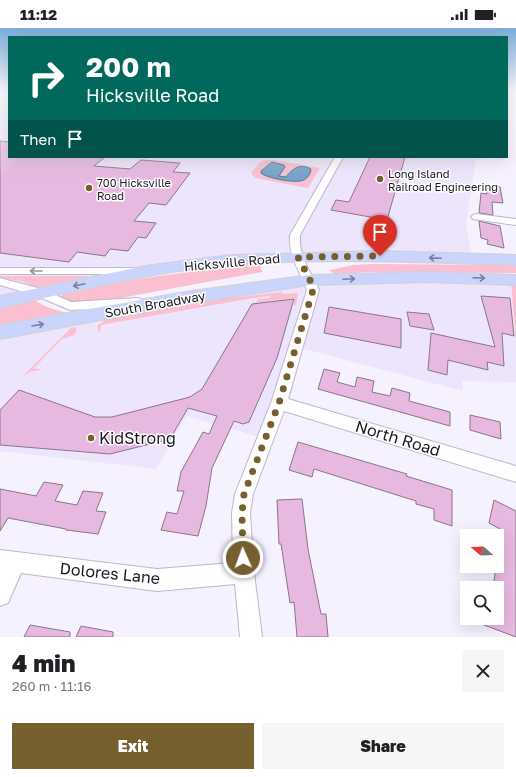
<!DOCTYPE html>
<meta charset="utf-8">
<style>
:root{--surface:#fff;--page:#f6f6f6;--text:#202124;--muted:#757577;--accent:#765f2f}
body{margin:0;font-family:"Golos Text",sans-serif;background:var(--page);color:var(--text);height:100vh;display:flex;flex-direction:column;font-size:15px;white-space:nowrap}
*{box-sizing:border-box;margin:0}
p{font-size:13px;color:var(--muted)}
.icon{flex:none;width:22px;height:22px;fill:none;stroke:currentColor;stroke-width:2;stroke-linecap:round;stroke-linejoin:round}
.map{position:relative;height:609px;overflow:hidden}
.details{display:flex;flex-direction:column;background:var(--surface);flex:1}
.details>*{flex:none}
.guide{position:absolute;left:8px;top:8px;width:500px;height:122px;border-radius:0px;box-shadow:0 4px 16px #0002;background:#00695c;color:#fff;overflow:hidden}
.needle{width:26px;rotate:289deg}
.tools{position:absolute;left:460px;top:501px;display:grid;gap:8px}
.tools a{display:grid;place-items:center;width:44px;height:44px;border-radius:0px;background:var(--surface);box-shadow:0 4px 16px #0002;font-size:20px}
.pin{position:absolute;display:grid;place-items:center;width:34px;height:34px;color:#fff;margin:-41px -17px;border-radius:50% 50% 50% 0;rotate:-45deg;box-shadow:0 0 4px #0007}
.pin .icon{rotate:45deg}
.me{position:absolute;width:44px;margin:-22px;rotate:358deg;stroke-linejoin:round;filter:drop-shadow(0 0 3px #0008)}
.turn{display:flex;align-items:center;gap:14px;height:84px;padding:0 12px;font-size:18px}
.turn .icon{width:52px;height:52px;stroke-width:2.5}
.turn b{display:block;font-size:28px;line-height:34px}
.then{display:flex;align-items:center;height:38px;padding:0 12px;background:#0003;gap:8px;font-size:15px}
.round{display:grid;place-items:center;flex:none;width:42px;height:42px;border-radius:0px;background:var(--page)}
.overview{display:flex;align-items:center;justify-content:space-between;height:68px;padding:0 12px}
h1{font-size:24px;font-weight:800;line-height:30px}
.button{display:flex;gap:8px;margin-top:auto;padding:8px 12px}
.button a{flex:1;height:46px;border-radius:0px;background:var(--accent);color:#fff;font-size:16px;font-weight:800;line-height:46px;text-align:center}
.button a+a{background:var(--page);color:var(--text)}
.status{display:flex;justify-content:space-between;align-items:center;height:28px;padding:0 20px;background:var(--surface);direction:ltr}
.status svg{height:11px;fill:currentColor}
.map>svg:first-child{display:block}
.built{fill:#ede5fc}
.green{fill:#fac0d1}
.water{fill:#77a3cb;stroke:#5b7997}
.building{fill:#e7b8e0;stroke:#887785}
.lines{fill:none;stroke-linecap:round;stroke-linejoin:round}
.minor-casing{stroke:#beb6cb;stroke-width:2}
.primary-casing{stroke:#d1d1d2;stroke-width:2}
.minor{fill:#fff;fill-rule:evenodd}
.primary{fill:#cbd4fd;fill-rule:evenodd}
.oneway{stroke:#7c7f99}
.oneway2{stroke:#98979a}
.route{stroke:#765f2f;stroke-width:7;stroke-dasharray:0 12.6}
.poi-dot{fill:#765f2f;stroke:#fff;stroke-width:1.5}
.labels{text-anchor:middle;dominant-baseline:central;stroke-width:3;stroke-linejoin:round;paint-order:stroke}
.far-poi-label{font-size:11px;fill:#1b181f;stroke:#fff;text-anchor:start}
.street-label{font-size:13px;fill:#1b181f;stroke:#fff}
.near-poi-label{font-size:16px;fill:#1b181f;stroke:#fff;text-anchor:start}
.near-street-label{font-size:16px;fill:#1b181f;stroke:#fff}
</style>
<div class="status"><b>11:12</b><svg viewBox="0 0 49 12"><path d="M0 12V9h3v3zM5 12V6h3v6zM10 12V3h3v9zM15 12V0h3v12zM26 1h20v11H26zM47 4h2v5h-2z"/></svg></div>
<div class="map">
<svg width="516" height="609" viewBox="0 0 516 609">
<rect width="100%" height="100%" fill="#f6f1fe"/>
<!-- built -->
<g class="built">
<path d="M0,63h9v66h453l14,2 -10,67 6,29 -293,8 -179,37z"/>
<path d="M445,253l66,1 5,61v39l-54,-1 1,10 -170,-45 -31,92 -75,-22 -31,53 -156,-18v-117l307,-50z"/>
</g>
<!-- green -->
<g class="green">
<path d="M265,132h9l46,8 -12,20 -53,-10 -4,-5 8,-10z"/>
<path d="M260,236l2,8 -158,29 -33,2 -11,-6 6,-5c64,-14 129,-21 194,-28z"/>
<path d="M372,236l140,1h4v8l-144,-1 -37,2 -5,-3v-1l23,-5z"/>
<path d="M0,248h87l1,1 -50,11 -17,-7 -21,-3z"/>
<path d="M511,254h5v59z"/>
<path d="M281,264l2,2 15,-1 -2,12h-2v-7l-38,5 2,-4 12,-1v-2l-17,2 -152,27 -1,6 -2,1v-7l5,-3 1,-3 117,-20z"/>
<path d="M33,271c13,9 25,12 41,15l-74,13v-19z"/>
<path d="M75,299l2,3 -3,5 -12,4 -29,30h10l-13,3 -8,5 49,-49z"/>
</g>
<!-- water -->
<path class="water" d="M272,134l12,3 1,2 -6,9 7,1c7,-9 14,-14 25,-8 0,4 -3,9 -7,11 -7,4 -38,-2 -43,-7v-2z"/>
<!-- building -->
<g class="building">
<path d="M0,113l9,1v15h96l-11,9 36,3 11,-9 39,3 -7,9 17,1 -24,32 -17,-2 -15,18 22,2 -10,15 -8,-1 -10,14 -18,-2 -5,7 -28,-4 -8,10 -69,-9z"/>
<path d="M370,129h35l-18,63 -56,-10 5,-10 13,2z"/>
<path d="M486,157l14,2 3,16 -11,-1 1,13 -14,-2 2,-20 6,1z"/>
<path d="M479,193l21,5 4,22 -17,-4 1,-4 -7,-2z"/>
<path d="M481,268l29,2 4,38 -12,-3 2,33 -17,-4 1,8 -40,-10 -1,15 -19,-5 3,-37 64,14z"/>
<path d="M294,271l-17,59 -28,64 -6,2 -9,-3 -22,47 -6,38 -8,30 -37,-6 6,-18 10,2 7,-23h-7l4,-19 22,-40 6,2 8,-18 -29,-8 -18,31 -60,15 -110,-9v-35l19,-20 76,27h17l78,-20 12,-8 50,-85z"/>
<path d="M329,279l72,12v29l-77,-15z"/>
<path d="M407,284l22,2 5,16 -24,-4z"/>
<path d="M324,341l16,4 -3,9 18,5 2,-10 17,4 -2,11 18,4 2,-8 18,5 -1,8 41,11v14l-132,-37z"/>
<path d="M470,387l30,7 1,17 -31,-9z"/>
<path d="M298,414l109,32 -1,2 46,14v36l-18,-6v-11l-18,-5v-3l-102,-32 -2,8 -23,-7z"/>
<path d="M44,454l19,3 -8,16 22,4 6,-14 20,2 -7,18 10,1 -8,22 -32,-4v-1l-58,-11 -8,13v-42l36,7z"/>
<path d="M302,471l6,50 13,65h5l2,23h-31l-3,-35 -4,1 -9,-59h-2l-2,-44z"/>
<path d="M494,472l22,11v126l-48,-18 29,-1v-30h-4l3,-22h1v-16l3,-21 -11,-6z"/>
<path d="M30,597l40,7v5h-46z"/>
<path d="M81,598l32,6v5h-37z"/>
</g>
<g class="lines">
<!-- minor casing -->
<g class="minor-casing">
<g id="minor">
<path d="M513,63h3v7l-3,-2z"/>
<path d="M9,64v4l-9,1v-4z"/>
<path d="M335,129h8l-43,78c-2,21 11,37 19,55l-31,109 228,67v16l-232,-71 -31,83 -3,19 4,60 8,64h-22l-5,-53 -78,7 -136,-18 -13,30 -8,3v-56l157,19 76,-6 -1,-50 3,-19 36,-91 36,-113c-7,-18 -19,-35 -17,-55z"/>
<path d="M476,186l40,5v6l-43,-6 -2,-2 2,-2z"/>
<path d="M0,240h139l5,3 -5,3h-139z"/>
<path d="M0,250l45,12 26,12 66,-4 4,1 2,3 -2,3 -4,1 -67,4 -33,-14 -37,-11z"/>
</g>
</g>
<!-- primary casing -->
<g class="primary-casing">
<g id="primary">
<path d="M380,223l136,4v10c-95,-3 -190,-7 -284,0 -79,6 -155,26 -232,43v-12l145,-30 86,-11z"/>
<path d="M427,244l89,3v10l-89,-3 -117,3 -125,19 -185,35v-14l185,-33 125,-17z"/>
</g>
</g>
<!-- minor -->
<use href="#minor" class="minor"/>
<!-- primary -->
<use href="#primary" class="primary"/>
</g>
<!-- one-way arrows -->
<defs><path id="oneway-shaft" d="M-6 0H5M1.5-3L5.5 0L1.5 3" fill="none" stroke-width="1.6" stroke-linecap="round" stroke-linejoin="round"/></defs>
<g class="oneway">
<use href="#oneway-shaft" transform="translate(435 230) rotate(-178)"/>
<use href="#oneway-shaft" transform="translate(479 250) rotate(2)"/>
<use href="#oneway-shaft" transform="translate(349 251) rotate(-3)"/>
<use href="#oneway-shaft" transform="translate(79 257) rotate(168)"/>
<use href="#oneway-shaft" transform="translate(38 297) rotate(-10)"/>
</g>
<use class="oneway2" href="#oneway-shaft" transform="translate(36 243) rotate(-180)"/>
<!-- sky -->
<linearGradient id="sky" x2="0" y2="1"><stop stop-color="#7baddc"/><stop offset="0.43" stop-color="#fbf9ff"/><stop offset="1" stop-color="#fbf9ff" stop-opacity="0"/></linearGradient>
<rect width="516" height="148" fill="url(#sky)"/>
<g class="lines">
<!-- route -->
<path class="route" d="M243,530l-1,-45 2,-19 35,-91 34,-113 -3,-10 -12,-23 82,-1"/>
</g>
<!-- markers -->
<g class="poi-dot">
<circle cx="380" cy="151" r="4"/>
<circle cx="89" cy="160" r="4"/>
<circle cx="91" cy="410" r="4"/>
</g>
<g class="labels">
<!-- far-poi labels -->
<g class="far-poi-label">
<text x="388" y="145">Long Island<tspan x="388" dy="13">Railroad Engineering</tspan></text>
<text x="97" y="154">700 Hicksville<tspan x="97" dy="13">Road</tspan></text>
</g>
<!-- street labels -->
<g class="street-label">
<text transform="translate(232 234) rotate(-5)">Hicksville Road</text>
<text transform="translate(155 276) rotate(-10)">South Broadway</text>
</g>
<!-- near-poi labels -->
<g class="near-poi-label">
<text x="99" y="410">KidStrong</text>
</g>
<!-- near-street labels -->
<g class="near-street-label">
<text transform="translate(398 410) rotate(17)">North Road</text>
<text transform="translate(110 545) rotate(6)">Dolores Lane</text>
</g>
</g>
</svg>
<div class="tools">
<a><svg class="needle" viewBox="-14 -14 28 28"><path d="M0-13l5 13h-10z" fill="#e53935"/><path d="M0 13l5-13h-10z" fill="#757577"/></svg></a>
<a><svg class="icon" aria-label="search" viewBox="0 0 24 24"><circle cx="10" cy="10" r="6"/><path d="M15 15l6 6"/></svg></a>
</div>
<div class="pin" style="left:380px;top:228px;background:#d93025"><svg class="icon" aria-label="arrive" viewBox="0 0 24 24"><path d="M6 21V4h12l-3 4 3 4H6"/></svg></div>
<svg class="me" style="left:243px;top:530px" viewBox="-20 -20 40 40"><circle r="17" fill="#765f2f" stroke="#fff" stroke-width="3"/><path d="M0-11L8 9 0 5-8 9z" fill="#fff"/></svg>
<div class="guide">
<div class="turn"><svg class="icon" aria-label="right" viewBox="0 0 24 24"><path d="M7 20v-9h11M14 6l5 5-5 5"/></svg><div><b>200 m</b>Hicksville Road</div></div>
<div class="then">Then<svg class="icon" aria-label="arrive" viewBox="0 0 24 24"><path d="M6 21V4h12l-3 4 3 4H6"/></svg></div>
</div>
</div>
<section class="details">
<div class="overview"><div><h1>4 min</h1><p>260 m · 11:16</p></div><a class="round"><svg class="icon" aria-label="close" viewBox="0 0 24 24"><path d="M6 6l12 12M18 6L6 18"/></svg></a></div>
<div class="button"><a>Exit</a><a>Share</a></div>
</section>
